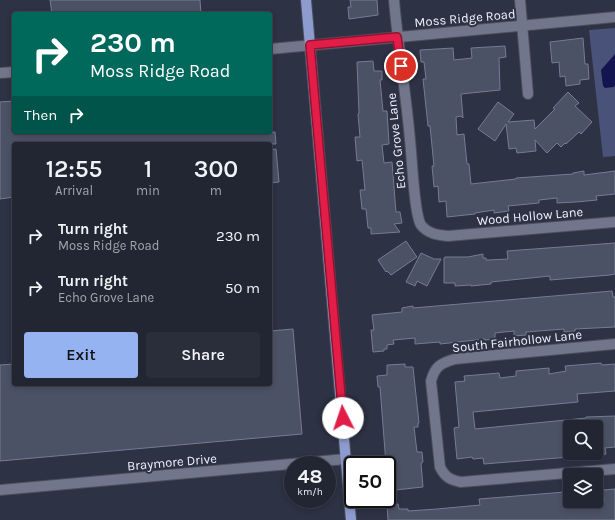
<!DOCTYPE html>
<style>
:root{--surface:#222633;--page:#2a2e3b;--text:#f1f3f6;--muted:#a2a5ac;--line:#3f434e;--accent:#95b2f1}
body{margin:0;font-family:Karla,sans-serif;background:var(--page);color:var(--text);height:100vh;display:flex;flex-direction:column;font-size:15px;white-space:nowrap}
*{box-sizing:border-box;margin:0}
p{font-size:13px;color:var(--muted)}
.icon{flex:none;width:22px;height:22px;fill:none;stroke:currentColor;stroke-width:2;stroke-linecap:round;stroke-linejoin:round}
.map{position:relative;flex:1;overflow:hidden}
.drawer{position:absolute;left:12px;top:142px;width:260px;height:244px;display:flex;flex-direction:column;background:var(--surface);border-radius:4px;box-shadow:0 2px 6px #0003,0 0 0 1px var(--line)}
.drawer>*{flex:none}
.guide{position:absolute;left:12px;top:12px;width:260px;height:122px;border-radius:4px;box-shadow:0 2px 6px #0003,0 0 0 1px var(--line);background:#00695c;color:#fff;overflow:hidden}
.buttons{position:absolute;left:563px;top:420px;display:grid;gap:8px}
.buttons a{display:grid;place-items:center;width:40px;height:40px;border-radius:4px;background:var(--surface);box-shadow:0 2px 6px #0003,0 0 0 1px var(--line);font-size:20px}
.speed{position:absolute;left:284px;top:456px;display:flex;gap:8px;font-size:20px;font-weight:700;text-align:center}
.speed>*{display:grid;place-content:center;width:52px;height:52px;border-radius:50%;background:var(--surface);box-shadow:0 2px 6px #0003,0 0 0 1px var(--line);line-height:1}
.speed small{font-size:10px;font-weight:400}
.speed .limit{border:2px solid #111;border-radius:6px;background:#fff;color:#111}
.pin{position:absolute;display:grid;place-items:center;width:34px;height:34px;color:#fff;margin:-17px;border:2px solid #fff;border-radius:50%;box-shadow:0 1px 4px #0007}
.me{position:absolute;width:44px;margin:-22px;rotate:356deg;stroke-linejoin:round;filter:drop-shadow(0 0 3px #0008)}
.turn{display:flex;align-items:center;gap:14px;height:84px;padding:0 12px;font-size:18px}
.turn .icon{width:52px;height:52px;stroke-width:2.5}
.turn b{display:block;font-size:28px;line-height:34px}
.then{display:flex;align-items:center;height:38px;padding:0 12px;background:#0003;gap:8px;font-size:15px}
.eta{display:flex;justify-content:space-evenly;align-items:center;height:68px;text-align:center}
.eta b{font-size:24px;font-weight:600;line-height:28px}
.action{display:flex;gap:8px;margin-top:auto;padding:8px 12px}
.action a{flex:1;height:46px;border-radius:4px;background:var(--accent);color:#111;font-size:16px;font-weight:600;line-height:46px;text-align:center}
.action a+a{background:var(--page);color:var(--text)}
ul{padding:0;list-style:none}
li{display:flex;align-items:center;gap:12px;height:52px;padding:0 12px}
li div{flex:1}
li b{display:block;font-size:15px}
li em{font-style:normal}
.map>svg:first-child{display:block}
.green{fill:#495379}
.water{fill:#121550}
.building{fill:#4c5265;stroke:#767c91}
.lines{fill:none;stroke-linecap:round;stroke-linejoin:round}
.minor-casing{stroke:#4a4e5d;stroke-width:12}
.major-casing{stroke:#4a4e5d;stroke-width:12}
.minor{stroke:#71768b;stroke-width:10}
.major{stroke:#8e9bcf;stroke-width:10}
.route-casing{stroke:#92132f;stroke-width:10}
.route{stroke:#e11d48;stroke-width:7}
.labels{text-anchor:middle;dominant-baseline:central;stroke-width:4;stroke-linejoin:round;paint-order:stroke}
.street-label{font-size:13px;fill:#eef2fd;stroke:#2d3244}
</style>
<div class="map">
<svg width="615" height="520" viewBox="0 0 615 520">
<rect width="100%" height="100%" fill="#2d3244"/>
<!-- green -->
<path class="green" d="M615,28v128l-12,1 -14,-127z"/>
<!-- water -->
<path class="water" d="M615,54v31l-1,2 -9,1 -2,-2 -2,-16z"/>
<!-- building -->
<g class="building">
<path d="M50,0h150l1,14h-149z"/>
<path d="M350,0h27l1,15 -29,4 -1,-12h3z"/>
<path d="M583,38l2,26h3l1,15 -9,1v4l-14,2 -1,-10 -5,1 -1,-15 -7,1 -2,-21z"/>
<path d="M505,46l1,11 -7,1 1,32 -39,4 2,24 -2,-2 -5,1 1,18 7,-1 3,30h2l2,20 45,-5v-1l57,-4v-1l11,-2v4l31,-4v23l-19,2 1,4 -21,2 -19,1v-5l-18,2v3l-31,3 1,5 -15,2v-3l-19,3v1l-28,3 -1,-16 -7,1 -1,-16 -4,1 -2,-21h2l-4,-40h-2l-5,-47h3l-2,-17h-3l-1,-12 33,-2 1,12 18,-2 -1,-10z"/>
<path d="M373,61l1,10h8v9h-2l3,31h4l2,33 -7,1 2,18 8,-1 4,50h4l2,11 -8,1 6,8 -29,2v-6h-3l-2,-19h-4l-2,-19h5l-3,-30 -5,1 -2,-24h5l-2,-23 1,-1 -2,-51z"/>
<path d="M568,92l11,11 -4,3 17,16 -11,12 -2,-2 -13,12 -1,-1 -4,4 -4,-4 -10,10 -12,-13 1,11 -19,2 -1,-5 -7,1 -3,-25 -11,17 -17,-12 20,-27 16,12 -6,8 26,-2 1,9 20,-20 -2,-1z"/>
<path d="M14,101v31h261l1,12h-262v53l-14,2v-97z"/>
<path d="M276,149l3,33 -9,1v-33z"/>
<path d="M406,241l11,16 -26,18 -4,-4 -1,1 -8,-12z"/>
<path d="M615,243v31l-5,1 -60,5v-4l-59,6v2l-20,2v-1l-16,1v-3h-11v-25l1,-1h23l15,-3v4h3v2h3l19,-1 -1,-8z"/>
<path d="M421,253l13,6h7l-14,27 -10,-5 -2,5 -9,-4z"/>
<path d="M612,291l1,6h2v30l-40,2v2l-11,1v-3l-38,3v3l-12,1v-5l-19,2v6l-10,1v-1l-45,5v-2l-25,2v-6l-22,2 1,4 -7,1v4h-3v2l-11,1 -2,-22h3l-2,-15 30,-3v-4l11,-2v2z"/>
<path d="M293,329l9,105 -302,27v-96l14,-1v20h256v-53z"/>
<path d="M601,363l1,2 13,-1v27l-38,3 1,8 -105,10 2,17 111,-11v-1l29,-1v31l-10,1 1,6 -10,1v-28h-26v30l-86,7 -1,-6 -10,1 -1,-2 -15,2 -3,-31 5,-1 -4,-45 10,-1 -1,-5 35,-3 1,5 16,-2v-5l33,-3v6l17,-3 -1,-5z"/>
<path d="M405,364v3h8l6,56h-1v4h-4l3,25h5l1,10 -2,1 2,24 -28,3 -1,-10h-3l-2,-16h-3l-6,-77h-2l-1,-11 10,-1v-10z"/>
<path d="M615,489v31h-227l-1,-15 11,-1 1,5h9v2l29,-2 43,-4 -1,-6 86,-7 1,9h38l-1,-11z"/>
</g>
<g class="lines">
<!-- minor casing -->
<g class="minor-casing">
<g id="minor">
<path d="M394,0c4,47 12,93 16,140 2,16 4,74 11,85 7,9 17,10 27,11l167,-14"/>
<path d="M520,0l8,94"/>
<path d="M270,49l345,-32"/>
<path d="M0,73l14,-1"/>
<path d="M615,344l-160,15c-14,4 -20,7 -24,22l9,86c5,10 10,13 21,15l154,-13"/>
<path d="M0,490l346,-31"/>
</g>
</g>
<!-- major casing -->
<g class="major-casing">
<path id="major" d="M306,0l45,520"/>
</g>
<!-- minor -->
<use href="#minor" class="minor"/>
<!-- major -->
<use href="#major" class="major"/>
</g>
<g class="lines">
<!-- route casing -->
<g class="route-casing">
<path id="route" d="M343,418l-33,-373 87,-8 4,29"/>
</g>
<!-- route -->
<use href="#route" class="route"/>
</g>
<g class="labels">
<!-- street labels -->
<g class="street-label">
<text transform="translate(465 18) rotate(-5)">Moss Ridge Road</text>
<text transform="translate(396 141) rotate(-96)">Echo Grove Lane</text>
<text transform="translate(530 216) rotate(-5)">Wood Hollow Lane</text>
<text transform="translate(517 341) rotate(-6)">South Fairhollow Lane</text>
<text transform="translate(172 462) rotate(-5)">Braymore Drive</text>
</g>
</g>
</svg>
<div class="buttons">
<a><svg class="icon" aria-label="search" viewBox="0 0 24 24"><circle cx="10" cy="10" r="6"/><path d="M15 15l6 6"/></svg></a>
<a><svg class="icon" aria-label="layers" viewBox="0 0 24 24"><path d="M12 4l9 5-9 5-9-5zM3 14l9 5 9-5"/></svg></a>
</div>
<div class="speed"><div>48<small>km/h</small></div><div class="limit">50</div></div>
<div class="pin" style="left:401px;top:66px;background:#d93025"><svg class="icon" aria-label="arrive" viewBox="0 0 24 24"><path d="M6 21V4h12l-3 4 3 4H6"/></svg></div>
<svg class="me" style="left:343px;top:418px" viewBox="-20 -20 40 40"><circle r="19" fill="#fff"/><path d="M0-13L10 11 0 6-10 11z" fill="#e11d48"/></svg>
<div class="guide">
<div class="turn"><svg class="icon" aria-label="right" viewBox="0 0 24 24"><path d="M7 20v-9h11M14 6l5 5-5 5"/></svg><div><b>230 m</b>Moss Ridge Road</div></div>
<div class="then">Then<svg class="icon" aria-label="right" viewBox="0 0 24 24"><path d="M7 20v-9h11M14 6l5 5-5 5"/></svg></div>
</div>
<section class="drawer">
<div class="eta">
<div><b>12:55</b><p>Arrival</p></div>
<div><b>1</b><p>min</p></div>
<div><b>300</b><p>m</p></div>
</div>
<ul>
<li><svg class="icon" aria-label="right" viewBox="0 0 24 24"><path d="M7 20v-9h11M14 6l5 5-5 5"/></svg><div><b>Turn right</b><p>Moss Ridge Road</p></div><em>230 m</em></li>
<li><svg class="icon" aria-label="right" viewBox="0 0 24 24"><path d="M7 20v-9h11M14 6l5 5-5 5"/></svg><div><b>Turn right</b><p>Echo Grove Lane</p></div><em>50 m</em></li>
</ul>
<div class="action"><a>Exit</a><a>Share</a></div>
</section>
</div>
